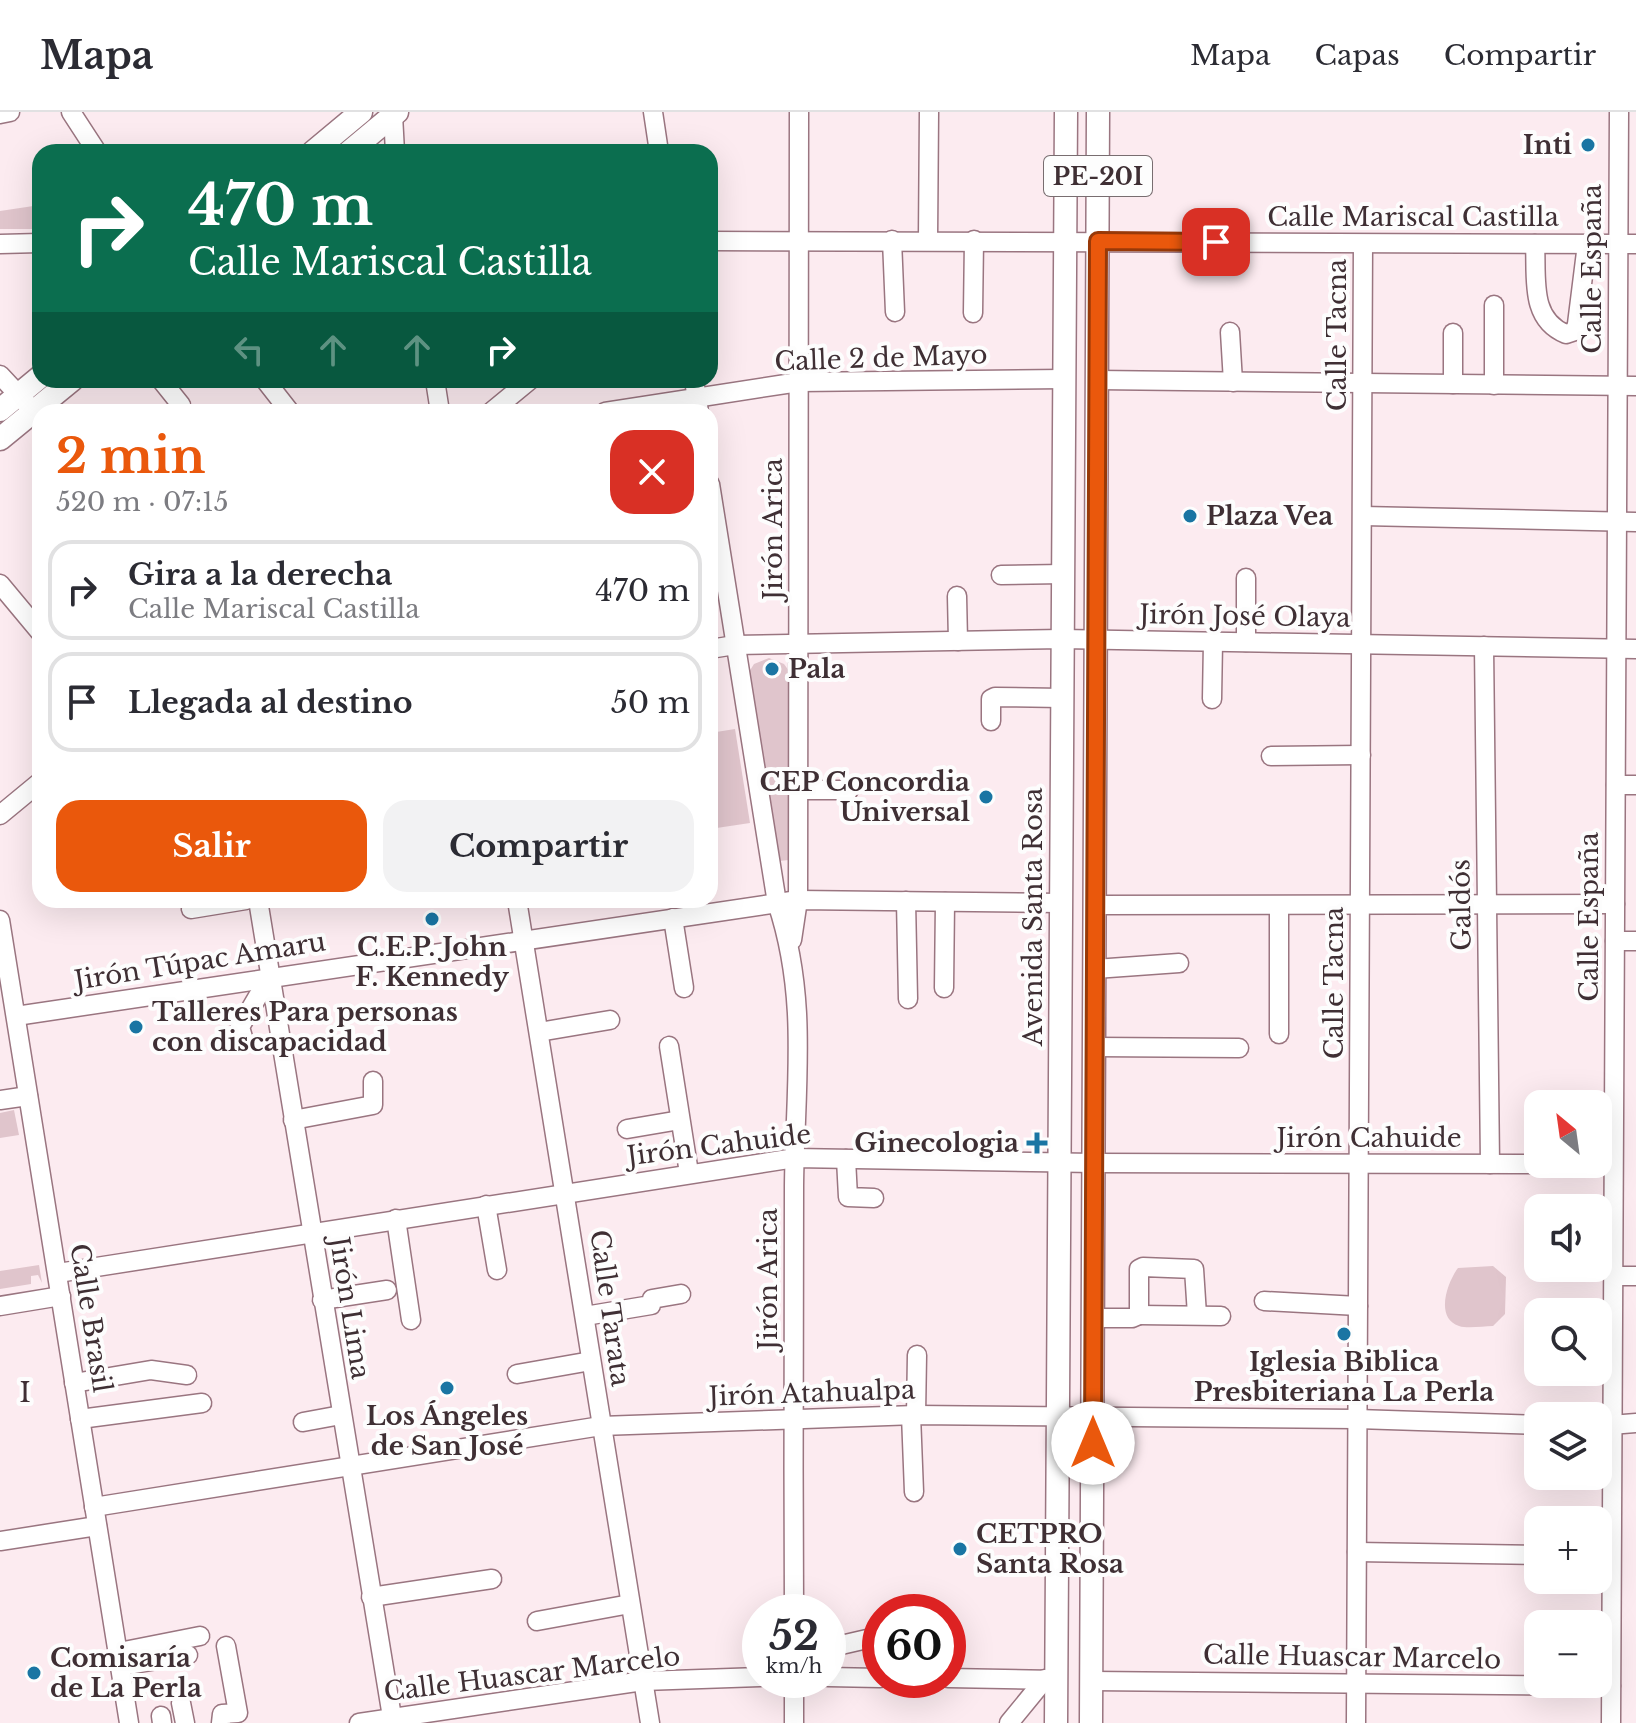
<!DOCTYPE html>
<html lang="es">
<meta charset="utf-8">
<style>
:root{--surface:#fff;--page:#f2f2f3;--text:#2b2b33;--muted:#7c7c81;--line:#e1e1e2;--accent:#ea580c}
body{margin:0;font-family:"Libre Baskerville",serif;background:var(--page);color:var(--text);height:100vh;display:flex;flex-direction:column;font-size:30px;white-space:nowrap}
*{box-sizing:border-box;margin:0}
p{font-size:26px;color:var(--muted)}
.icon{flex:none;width:44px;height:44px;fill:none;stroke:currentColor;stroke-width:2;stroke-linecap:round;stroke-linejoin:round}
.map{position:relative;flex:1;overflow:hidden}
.panel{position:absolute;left:32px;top:292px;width:686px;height:504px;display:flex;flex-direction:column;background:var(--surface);border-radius:24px;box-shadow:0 8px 32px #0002}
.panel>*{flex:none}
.hud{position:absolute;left:32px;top:32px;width:686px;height:244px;border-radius:24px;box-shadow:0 8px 32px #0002;background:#0b6e4f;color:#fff;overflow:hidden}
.needle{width:52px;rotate:331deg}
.fabs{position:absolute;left:1524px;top:978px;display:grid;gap:16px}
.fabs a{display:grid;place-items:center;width:88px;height:88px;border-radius:16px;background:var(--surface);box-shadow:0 8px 32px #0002;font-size:40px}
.speed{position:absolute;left:742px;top:1482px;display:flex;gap:16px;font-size:40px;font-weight:700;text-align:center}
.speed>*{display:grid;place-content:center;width:104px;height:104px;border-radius:50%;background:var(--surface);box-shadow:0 8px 32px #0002;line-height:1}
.speed small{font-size:20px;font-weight:400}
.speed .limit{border:12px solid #d22;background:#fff;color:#111}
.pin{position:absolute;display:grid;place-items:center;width:68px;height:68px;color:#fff;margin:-34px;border-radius:16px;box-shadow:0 4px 12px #0006}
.me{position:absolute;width:88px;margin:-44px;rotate:0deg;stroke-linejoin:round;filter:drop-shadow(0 0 6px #0008)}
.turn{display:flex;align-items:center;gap:28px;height:168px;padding:0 24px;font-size:36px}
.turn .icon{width:104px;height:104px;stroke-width:2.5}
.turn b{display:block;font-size:56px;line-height:68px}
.lanes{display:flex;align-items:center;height:76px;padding:0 24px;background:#0003;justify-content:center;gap:40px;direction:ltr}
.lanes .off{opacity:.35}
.round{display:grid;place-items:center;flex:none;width:84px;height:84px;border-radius:24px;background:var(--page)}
.summary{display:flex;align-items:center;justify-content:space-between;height:136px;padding:0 24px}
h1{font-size:48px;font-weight:800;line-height:60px;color:var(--accent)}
.action{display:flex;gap:16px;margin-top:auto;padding:16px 24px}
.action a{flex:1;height:92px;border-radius:24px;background:var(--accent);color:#fff;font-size:32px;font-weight:800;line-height:92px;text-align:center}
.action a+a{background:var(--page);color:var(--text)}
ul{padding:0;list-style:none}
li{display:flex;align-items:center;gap:24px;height:100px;margin:0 16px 12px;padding:0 8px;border:4px solid var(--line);border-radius:24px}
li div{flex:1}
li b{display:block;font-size:30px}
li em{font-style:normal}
header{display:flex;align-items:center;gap:48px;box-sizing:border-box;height:112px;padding:0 40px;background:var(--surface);border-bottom:2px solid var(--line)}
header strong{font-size:38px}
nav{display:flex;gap:44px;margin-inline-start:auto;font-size:28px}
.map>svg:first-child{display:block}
.green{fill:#e0c5cc}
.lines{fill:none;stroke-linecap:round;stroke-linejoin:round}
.minor-casing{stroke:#9a7580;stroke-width:21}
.major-casing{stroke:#9a7580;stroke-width:25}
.minor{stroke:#fff;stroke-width:18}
.major{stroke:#fff;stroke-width:22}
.route-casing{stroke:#983908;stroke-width:20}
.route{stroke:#ea580c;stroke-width:14}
.poi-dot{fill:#1a75a3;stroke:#fdfdfd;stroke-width:3}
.labels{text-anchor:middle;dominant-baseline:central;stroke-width:8;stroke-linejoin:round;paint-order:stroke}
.shield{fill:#fdfdfd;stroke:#786d70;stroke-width:2}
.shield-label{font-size:24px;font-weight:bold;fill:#3f2f34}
.poi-label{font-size:26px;font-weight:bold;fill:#3f2f34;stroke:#fdfdfd;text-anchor:start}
.street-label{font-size:26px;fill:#3f2f34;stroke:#fdfdfd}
.neighbourhood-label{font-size:28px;letter-spacing:2px;fill:#3f2f34;stroke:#fdfdfd}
</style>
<header>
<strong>Mapa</strong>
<nav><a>Mapa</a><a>Capas</a><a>Compartir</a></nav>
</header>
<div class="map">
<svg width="1636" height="1611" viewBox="0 0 1636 1611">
<rect width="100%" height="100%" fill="#fcebf0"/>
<!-- green -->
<g class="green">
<path d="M40,93v24h-40v-18z"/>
<path d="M769,546l15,6 5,7v189l-10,1 -30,-189 5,-8z"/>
<path d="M735,617l15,94 -40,6v-96z"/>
<path d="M14,998l5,25 -19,3v-25z"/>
<path d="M39,1153l3,18 -4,-8 -7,1v8l-31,5v-18z"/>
<path d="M1493,1154l13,11 -1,37 -12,12c-10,0 -25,3 -34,0 -25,-8 -11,-45 -1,-58z"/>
</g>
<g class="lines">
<!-- minor casing -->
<g class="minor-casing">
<g id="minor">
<path d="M71,0l26,40"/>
<path d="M653,0l6,40"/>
<path d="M0,2l10,-2"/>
<path d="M393,3l2,37"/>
<path d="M928,127l1,-127"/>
<path d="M892,128l3,72"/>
<path d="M710,129l926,3"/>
<path d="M0,132l40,-1"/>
<path d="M1535,132c2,33 -6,75 31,90l9,-3 2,-7 10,-80"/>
<path d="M1494,193v80"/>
<path d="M973,201l1,-73"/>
<path d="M1230,220l3,50"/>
<path d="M1453,221v51"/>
<path d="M0,263l28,30"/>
<path d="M161,268l20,25"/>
<path d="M265,268l25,32"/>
<path d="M435,268l5,32"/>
<path d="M694,268l5,32"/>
<path d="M1097,268l539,6"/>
<path d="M491,300l39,-32"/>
<path d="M605,300l194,-30 265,-3"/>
<path d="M710,372l67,419c32,96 18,184 17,283 0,142 -1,284 0,426"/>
<path d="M1363,404l273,6"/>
<path d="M1001,463l62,-1"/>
<path d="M0,472l40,48"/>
<path d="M957,484l1,45"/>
<path d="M1246,530v-64"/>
<path d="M1484,534l6,518"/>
<path d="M710,537l25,-4 327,-6 574,10"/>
<path d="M1212,587l1,-57"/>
<path d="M991,609v-22l4,-2 67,1"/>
<path d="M1271,644l90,-1"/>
<path d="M1616,673h20"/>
<path d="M798,678h51"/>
<path d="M0,703l40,-33"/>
<path d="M258,788l135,823"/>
<path d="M517,788l133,823"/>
<path d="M906,789l2,98"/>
<path d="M1095,793l520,-1"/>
<path d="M191,797l55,-9"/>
<path d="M673,806l11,70"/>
<path d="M0,808l129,803"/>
<path d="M792,828l6,-40 1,-788"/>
<path d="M1615,829h21"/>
<path d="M1095,857l84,-6"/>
<path d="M944,876l1,-86"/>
<path d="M16,904l782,-116 263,3"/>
<path d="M539,920l71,-12"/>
<path d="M1279,922v-128"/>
<path d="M244,929l-4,-14 18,-31 13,-11"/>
<path d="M669,934l20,127"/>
<path d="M1095,935l144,1"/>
<path d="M0,988l28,-4"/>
<path d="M293,1008l80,-15v-24"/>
<path d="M627,1017l53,-9"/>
<path d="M846,1047l2,38 26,1"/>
<path d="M486,1093l11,65"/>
<path d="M396,1107l15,101"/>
<path d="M58,1161l737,-115 299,5 444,1"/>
<path d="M1613,1164h23"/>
<path d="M322,1188l65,-10"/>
<path d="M1264,1189l94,5"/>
<path d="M0,1194l61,-10"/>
<path d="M1139,1203l82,1"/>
<path d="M585,1204l66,-11 1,-6 29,-5"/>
<path d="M1093,1206h39l7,-3v-46l4,-2 51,2 3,46"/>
<path d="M517,1262l74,-13"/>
<path d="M74,1271l77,-13 36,5"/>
<path d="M911,1303l3,77"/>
<path d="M916,1303l1,-60"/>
<path d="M80,1307l122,-16"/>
<path d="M303,1310l38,-7"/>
<path d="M1598,1314l38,-3"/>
<path d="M94,1395l507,-81 315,-11 441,4 181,6"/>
<path d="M0,1429l97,-15"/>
<path d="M1357,1440l181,3"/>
<path d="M371,1485l121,-18"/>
<path d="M537,1509l93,-17"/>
<path d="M828,1536l52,-12"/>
<path d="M119,1540l81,-16"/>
<path d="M121,1554l67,-11"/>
<path d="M828,1565l52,1"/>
<path d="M948,1566l109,2"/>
<path d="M1092,1569l519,5"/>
<path d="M181,1591l4,20"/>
<path d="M161,1604l1,7"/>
<path d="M221,1611l1,-9 16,-1 -12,-67"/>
<path d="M359,1611l284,-42 117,-4"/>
<path d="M794,1611v-43"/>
<path d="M1009,1611l36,-44"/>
<path d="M1356,1611l7,-1479"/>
<path d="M1611,1611l8,-1611"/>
</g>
</g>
<!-- major casing -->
<g class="major-casing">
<g id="major">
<path d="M313,40l48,-40"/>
<path d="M349,40l48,-40"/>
<path d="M0,298l40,-33"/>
<path d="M0,327l72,-59"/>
<path d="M1056,1611l10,-1611"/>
<path d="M1091,1611l7,-1611"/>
</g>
</g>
<!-- minor -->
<use href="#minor" class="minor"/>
<!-- major -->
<use href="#major" class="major"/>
</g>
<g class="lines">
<!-- route casing -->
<g class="route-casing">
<path id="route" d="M1093,1331l5,-1202 118,1"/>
</g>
<!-- route -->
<use href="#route" class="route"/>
</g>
<!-- markers -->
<g class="poi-dot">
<circle cx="1588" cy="33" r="8"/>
<circle cx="1190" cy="404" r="8"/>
<circle cx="772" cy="557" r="8"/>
<circle cx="986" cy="685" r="8"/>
<circle cx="432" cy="807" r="8"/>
<circle cx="136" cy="915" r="8"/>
<path d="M1033 1019h8v8h8v8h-8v8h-8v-8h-8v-8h8z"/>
<circle cx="1344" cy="1222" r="8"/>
<circle cx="447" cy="1276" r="8"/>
<circle cx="960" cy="1437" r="8"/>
<circle cx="34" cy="1561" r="8"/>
</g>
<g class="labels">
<!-- shield labels -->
<rect class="shield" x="1044" y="44" width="108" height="40" rx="6"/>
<g class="shield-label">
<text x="1098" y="64">PE-20I</text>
</g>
<!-- poi labels -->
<g class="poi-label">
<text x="1572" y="33" text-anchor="end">Inti</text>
<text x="1206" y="404">Plaza Vea</text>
<text x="788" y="557">Pala</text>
<text x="970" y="670" text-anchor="end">CEP Concordia<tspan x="970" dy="30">Universal</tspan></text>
<text x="432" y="835" text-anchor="middle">C.E.P. John<tspan x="432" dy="30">F. Kennedy</tspan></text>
<text x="152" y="900">Talleres Para personas<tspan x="152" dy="30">con discapacidad</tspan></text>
<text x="1019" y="1031" text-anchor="end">Ginecologia</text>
<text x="1344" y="1250" text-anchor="middle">Iglesia Biblica<tspan x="1344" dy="30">Presbiteriana La Perla</tspan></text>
<text x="447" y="1304" text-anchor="middle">Los Ángeles<tspan x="447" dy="30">de San José</tspan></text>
<text x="976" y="1422">CETPRO<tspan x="976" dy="30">Santa Rosa</tspan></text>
<text x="50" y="1546">Comisaría<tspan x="50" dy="30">de La Perla</tspan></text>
</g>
<!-- street labels -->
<g class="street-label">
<text x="1413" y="105">Calle Mariscal Castilla</text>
<text transform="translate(1592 157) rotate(-90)">Calle España</text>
<text transform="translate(1337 223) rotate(-90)">Calle Tacna</text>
<text transform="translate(881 246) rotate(-2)">Calle 2 de Mayo</text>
<text transform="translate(773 417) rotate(-90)">Jirón Arica</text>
<text transform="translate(1245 504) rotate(1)">Jirón José Olaya</text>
<text transform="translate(1461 793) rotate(-91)">Galdós</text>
<text transform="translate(1033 805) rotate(-90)">Avenida Santa Rosa</text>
<text transform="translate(1589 805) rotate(-90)">Calle España</text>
<text transform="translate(200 849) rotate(-9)">Jirón Túpac Amaru</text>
<text transform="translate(1334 871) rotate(-90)">Calle Tacna</text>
<text x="1369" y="1026">Jirón Cahuide</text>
<text transform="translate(719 1033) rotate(-7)">Jirón Cahuide</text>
<text transform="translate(768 1167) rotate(-90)">Jirón Arica</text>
<text transform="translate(350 1196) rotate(81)">Jirón Lima</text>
<text transform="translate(610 1196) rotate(82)">Calle Tarata</text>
<text transform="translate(91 1206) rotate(81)">Calle Brasil</text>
<text transform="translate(812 1281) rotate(-2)">Jirón Atahualpa</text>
<text transform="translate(1352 1545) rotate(1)">Calle Huascar Marcelo</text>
<text transform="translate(532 1562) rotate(-7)">Calle Huascar Marcelo</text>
</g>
<!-- neighbourhood labels -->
<g class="neighbourhood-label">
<text x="26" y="1280">I</text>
</g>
</g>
</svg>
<div class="fabs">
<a><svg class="needle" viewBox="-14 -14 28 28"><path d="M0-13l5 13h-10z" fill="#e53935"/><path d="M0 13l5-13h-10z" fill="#7c7c81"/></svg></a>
<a><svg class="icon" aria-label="sound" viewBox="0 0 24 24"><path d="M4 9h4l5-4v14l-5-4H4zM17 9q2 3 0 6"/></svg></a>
<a><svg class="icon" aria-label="search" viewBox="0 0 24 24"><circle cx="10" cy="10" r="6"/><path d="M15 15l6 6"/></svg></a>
<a><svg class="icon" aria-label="layers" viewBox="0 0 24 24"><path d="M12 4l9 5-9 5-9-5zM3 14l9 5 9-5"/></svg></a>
<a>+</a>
<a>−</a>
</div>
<div class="speed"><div>52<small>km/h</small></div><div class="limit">60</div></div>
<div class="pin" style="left:1216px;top:130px;background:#d93025"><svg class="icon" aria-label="arrive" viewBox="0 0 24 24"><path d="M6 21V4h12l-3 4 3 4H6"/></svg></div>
<svg class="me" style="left:1093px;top:1331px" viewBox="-20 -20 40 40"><circle r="19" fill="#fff"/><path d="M0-13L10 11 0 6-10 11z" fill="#ea580c"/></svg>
<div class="hud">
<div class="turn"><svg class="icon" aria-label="right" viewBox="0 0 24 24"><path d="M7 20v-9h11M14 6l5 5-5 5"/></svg><div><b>470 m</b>Calle Mariscal Castilla</div></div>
<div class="lanes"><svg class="icon off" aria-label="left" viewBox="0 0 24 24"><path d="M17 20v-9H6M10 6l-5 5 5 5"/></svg><svg class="icon off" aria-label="ahead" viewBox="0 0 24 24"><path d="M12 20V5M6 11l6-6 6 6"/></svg><svg class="icon off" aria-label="ahead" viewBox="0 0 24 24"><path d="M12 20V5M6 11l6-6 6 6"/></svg><svg class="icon" aria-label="right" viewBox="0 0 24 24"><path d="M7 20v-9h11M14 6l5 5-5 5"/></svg></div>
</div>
<section class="panel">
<div class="summary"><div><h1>2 min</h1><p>520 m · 07:15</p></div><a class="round" style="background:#d93025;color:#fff"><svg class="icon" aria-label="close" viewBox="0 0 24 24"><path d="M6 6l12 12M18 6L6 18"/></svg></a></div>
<ul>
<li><svg class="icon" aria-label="right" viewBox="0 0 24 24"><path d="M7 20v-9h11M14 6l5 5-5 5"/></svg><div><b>Gira a la derecha</b><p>Calle Mariscal Castilla</p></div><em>470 m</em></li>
<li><svg class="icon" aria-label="arrive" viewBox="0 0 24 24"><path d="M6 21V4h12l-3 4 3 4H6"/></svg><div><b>Llegada al destino</b></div><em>50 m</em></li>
</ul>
<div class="action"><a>Salir</a><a>Compartir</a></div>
</section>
</div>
